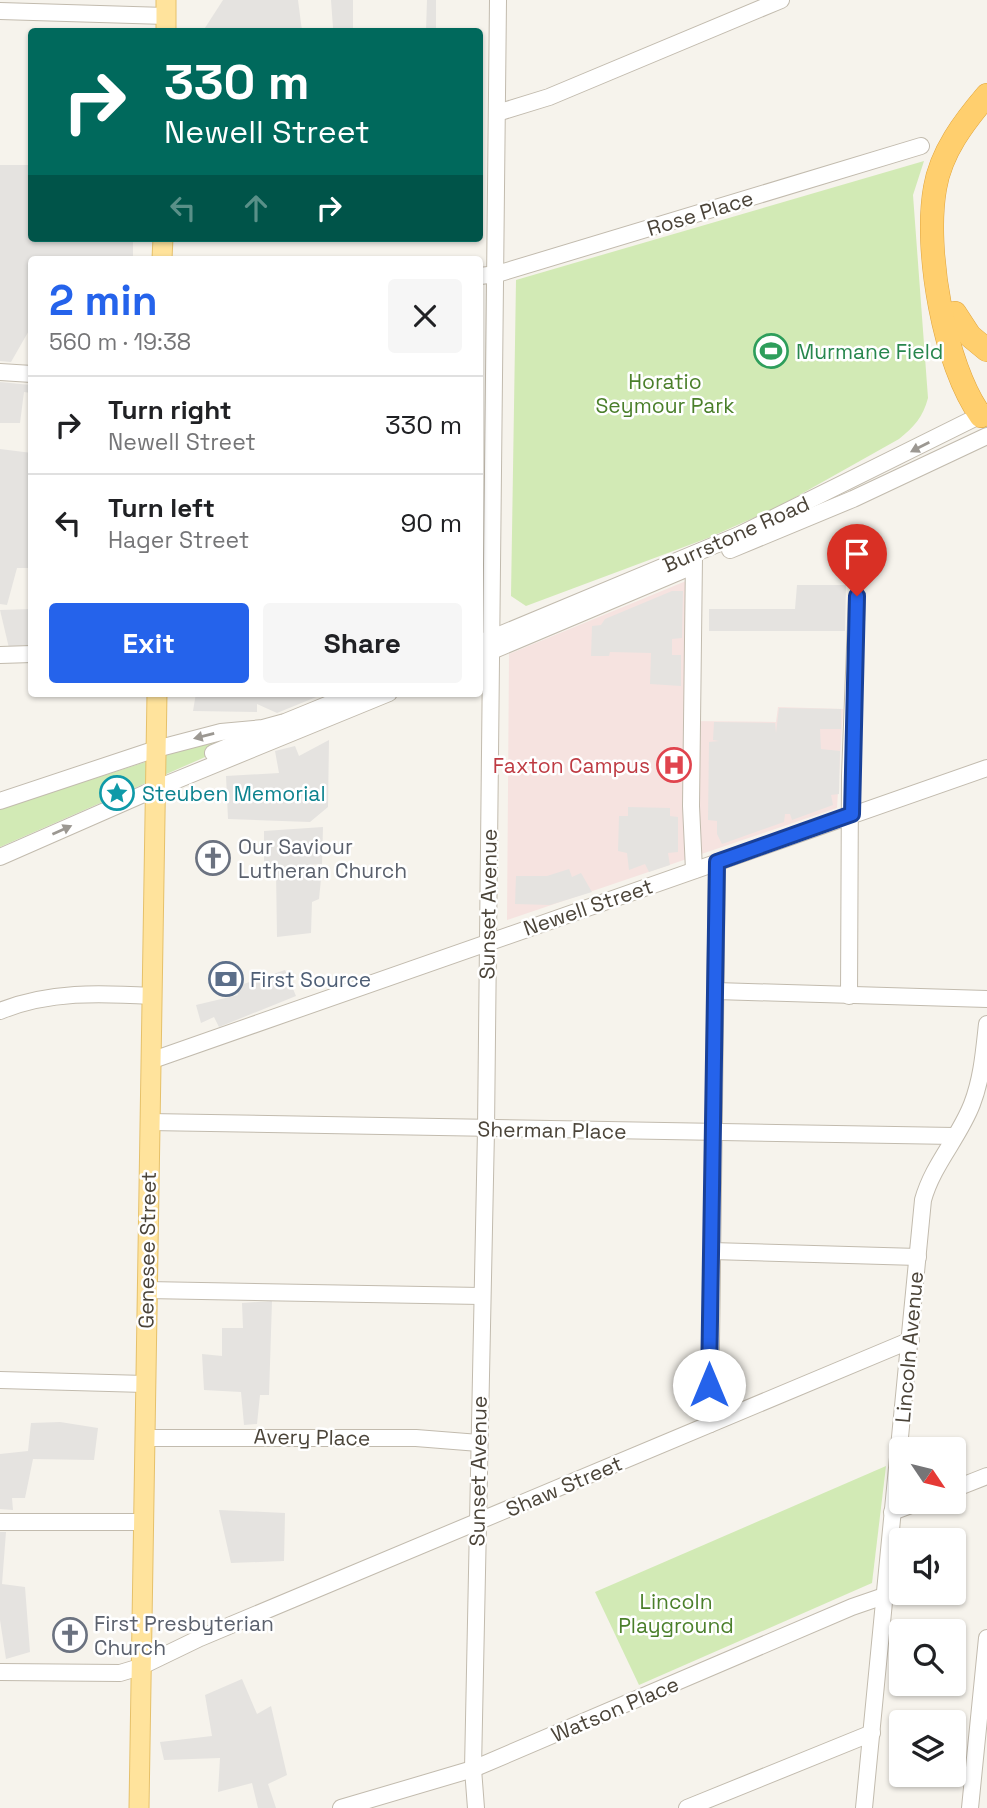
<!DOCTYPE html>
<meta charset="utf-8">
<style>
:root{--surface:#fff;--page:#f6f6f6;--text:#202124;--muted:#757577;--line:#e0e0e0;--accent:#2563eb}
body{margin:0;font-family:"Space Grotesk",sans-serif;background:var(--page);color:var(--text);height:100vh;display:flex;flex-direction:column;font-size:26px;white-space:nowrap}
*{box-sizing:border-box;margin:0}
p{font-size:23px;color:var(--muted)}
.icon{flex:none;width:38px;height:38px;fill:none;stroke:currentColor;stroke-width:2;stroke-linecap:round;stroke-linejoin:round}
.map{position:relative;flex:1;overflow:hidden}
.sheet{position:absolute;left:28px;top:256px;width:455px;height:441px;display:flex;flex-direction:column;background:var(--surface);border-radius:7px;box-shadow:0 2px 5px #0004}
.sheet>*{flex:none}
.banner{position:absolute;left:28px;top:28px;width:455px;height:214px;border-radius:7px;box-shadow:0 2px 5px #0004;background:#00695c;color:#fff;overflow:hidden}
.needle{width:46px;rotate:125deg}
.buttons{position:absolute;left:889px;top:1437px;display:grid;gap:14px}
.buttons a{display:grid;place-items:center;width:77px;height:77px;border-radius:7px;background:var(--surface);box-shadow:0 2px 5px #0004;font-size:35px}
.pin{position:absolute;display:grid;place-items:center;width:60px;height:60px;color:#fff;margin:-72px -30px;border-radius:50% 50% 50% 0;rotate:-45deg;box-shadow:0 0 7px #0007}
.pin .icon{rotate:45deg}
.me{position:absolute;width:77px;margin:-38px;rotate:0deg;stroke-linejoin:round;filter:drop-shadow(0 0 5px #0008)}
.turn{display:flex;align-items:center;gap:24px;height:147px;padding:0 21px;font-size:32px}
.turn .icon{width:91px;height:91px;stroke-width:2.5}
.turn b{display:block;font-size:49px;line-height:60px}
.lanes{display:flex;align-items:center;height:66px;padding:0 21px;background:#0003;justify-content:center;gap:35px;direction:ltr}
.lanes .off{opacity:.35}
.round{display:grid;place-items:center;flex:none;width:74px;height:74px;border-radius:7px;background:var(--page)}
.headline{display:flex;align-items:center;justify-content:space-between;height:119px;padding:0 21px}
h1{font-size:42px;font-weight:800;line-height:52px;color:var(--accent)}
.action{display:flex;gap:14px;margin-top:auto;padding:14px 21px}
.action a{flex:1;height:80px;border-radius:7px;background:var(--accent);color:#fff;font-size:28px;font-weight:800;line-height:80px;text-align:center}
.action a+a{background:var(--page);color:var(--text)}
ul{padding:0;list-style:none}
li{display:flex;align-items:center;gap:21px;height:98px;padding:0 21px;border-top:2px solid var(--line)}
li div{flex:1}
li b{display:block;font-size:26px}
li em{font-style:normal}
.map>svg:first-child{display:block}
.medical{fill:#f6e3e0}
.green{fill:#d2eab5}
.parking{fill:#e5e3e0}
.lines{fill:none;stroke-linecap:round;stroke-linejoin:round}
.minor-casing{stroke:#c2bbae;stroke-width:18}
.major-casing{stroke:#e6c16a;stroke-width:21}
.highway-casing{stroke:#e0a43c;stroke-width:24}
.minor{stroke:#fff;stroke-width:16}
.major{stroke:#ffe39c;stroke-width:19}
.highway{stroke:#ffcf6e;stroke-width:23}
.oneway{fill:#9c9892}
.route-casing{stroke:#184099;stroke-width:18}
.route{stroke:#2563eb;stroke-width:12}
.labels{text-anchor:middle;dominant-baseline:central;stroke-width:5;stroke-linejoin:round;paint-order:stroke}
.street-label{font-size:21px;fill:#4b4439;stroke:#fff}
.leisure-label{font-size:21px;fill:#27864d;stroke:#fff;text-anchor:start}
.park-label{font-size:21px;fill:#4a7f2a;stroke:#fff}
.health-label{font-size:21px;fill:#be3a42;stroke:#fff;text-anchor:end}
.culture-label{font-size:21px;fill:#0d838f;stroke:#fff;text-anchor:start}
.worship-label{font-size:21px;fill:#5b616d;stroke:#fff;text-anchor:start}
.service-label{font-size:21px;fill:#4e5e75;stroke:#fff;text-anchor:start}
</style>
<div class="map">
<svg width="987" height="1808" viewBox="0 0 987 1808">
<rect width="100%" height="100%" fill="#f6f3ec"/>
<!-- medical -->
<path class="medical" d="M686,581l1,140 89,1 2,-15 65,2 -6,99 -330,112 2,-266z"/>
<!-- green -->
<g class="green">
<path d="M924,161l-11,34 15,203c-5,19 -14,29 -29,41l-121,68 -70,31 -182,68 -15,-10 5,-316z"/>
<path d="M244,740l-244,107v-38l201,-65z"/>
<path d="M886,1466l-14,117 -233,102 -44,-93z"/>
</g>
<!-- parking -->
<g class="parking">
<path d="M223,0h75l4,31h-99z"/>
<path d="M331,0h22v31h-29l9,-3z"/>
<path d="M427,0h9v31h-10z"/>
<path d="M0,165h31l1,73h101v21h-101l-1,68 -20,35 -11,-1z"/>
<path d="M0,382l31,3v8l-7,-1 -4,31h-20z"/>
<path d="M0,449l32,4 -1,115h-14l-10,37 -7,-1z"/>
<path d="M797,585h49l-1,46h-136v-22h86z"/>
<path d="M672,591h11l-1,47 -10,1v16h9v31l-31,-2 1,-31 -41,-1 -1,4h-18l1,-30 9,-1 4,-6z"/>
<path d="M31,609v38l-22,1 -9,-38z"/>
<path d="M196,693h130l-49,20 -20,-9v8l-64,-1z"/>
<path d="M779,708l62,1v20h-21l1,20 19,2 -1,43 -8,1 2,10 -41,15 -2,-6h-5l-1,8 -62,22 -5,-10v-13l-9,-1 1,-78 10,-1 -6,-1 1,-18 61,1 1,10z"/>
<path d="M329,740l-1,67 -18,15 -82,-3 -2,-43 53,-3 -4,-22 20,-5 4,10z"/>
<path d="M628,807l42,1v8l8,1v35l-10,1 2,12 -21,7 -4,-8 -16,6 -2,-17 -9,-2 1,-35h9z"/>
<path d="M323,827l-1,37 -14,1 1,13 12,1 -2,20 -7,3 -1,31 -34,4 -1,-67 -12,-1v-38z"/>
<path d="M569,869l3,8 9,-4 11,19 -42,13 -35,-1 1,-28h31z"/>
<path d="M285,970l11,26 -77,31 -5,-10 -13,6 -5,-18 42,-10 -3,-8z"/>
<path d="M272,1301l-3,94h-9l-3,29 -13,1 -3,-33 -37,-2 -2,-36 20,2v-28h21l-1,-25z"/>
<path d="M60,1422l38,6 -4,32 -61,-1 -8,39h-13l1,12 -13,-1v-55l28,-3 3,-28z"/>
<path d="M219,1510l66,3 -1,48 -53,2z"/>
<path d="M0,1532h6l-4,52 23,3 5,65 -24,7 -6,-39z"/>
<path d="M242,1679l15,35 14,-8 16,69 -19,9 8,24h-18l-6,-25 -34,9 2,-34 -56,2 -4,-18 52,-6 -7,-41z"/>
</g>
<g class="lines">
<!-- minor casing -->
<g class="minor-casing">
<g id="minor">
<path d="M0,11l166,5"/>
<path d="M497,113l52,-16 232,-97"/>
<path d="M480,276l17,-2 424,-128"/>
<path d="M0,372l32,2"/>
<path d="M730,550l123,-51 134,-63"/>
<path d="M694,557l-3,249 3,64"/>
<path d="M480,643l259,-108 248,-123"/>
<path d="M0,655l32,-1"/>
<path d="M480,656l213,-90"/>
<path d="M213,753l47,-20"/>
<path d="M0,801l156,-52 65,-17 42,-4 22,-6 71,-29"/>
<path d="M0,857l155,-68 234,-96"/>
<path d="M716,991l271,8"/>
<path d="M849,996l1,-220 7,-180"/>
<path d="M0,1011c49,-20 100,-18 152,-15"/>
<path d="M150,1061l837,-293"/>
<path d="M149,1122l805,14"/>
<path d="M712,1251l206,6"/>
<path d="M147,1290l334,6"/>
<path d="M0,1380l145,4"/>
<path d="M710,1424l7,-562"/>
<path d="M144,1438h272l63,5"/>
<path d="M954,1489l33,-13"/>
<path d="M892,1512l27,-10"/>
<path d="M0,1522h143"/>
<path d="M0,1672l120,1 20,-6 60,-29 711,-298"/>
<path d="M341,1808l132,-39 379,-162 32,-11"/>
<path d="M476,1808l-3,-39 13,-639 12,-1130"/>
<path d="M687,1808l185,-75"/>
<path d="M864,1808l59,-608c10,-36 36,-62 49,-96 10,-26 12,-53 15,-80"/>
<path d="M970,1808l17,-170"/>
</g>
</g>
<!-- major casing -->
<g class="major-casing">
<g id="major">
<path d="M166,32v-32"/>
<path d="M162,259l1,-21"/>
<path d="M139,1808l18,-1115"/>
</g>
</g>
<!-- highway casing -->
<g class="highway-casing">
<g id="highway">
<path d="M955,313l15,23 17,14"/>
<path d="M981,416c-37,-51 -57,-166 -46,-228 6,-36 29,-66 52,-93"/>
</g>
</g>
<!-- minor -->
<use href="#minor" class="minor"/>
<!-- major -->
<use href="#major" class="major"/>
<!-- highway -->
<use href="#highway" class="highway"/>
</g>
<!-- one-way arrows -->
<defs><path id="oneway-solid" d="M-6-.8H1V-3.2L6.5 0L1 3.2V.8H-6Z" transform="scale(1.75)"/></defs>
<g class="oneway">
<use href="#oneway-solid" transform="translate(920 447) rotate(153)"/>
<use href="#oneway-solid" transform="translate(204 736) rotate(166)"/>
<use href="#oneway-solid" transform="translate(62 830) rotate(-24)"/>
</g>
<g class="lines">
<!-- route casing -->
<g class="route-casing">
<path id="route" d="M709,1385l8,-523 135,-48 5,-218"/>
</g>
<!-- route -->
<use href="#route" class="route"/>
</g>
<!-- icons -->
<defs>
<g id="stadium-ring" transform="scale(1.75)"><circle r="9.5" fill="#fff" stroke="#2e9e5b" stroke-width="1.5"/><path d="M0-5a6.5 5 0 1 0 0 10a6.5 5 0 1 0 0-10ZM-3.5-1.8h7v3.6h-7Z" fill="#2e9e5b"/></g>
<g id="hospital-ring" transform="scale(1.75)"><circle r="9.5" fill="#fff" stroke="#e0444e" stroke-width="1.5"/><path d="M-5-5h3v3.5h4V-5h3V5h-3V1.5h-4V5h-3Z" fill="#e0444e"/></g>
<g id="sight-ring" transform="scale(1.75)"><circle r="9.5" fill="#fff" stroke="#0f9aa8" stroke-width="1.5"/><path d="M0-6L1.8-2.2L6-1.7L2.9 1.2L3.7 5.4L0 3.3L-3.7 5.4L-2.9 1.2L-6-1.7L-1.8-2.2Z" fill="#0f9aa8"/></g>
<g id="church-ring" transform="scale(1.75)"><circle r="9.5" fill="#fff" stroke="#6b7280" stroke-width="1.5"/><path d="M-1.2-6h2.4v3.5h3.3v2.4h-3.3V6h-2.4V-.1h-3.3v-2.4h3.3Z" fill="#6b7280"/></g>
<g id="bank-ring" transform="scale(1.75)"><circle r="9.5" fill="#fff" stroke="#5c6f8a" stroke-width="1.5"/><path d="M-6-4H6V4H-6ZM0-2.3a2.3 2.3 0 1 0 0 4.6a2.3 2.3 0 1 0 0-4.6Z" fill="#5c6f8a"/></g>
</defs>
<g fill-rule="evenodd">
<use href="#stadium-ring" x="771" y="351"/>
<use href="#hospital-ring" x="674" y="765"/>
<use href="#sight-ring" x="117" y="793"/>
<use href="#church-ring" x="213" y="858"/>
<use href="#bank-ring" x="226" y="979"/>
<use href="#church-ring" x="70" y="1635"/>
</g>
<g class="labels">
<!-- street labels -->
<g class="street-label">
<text transform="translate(700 213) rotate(-17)">Rose Place</text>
<text transform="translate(736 534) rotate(-24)">Burrstone Road</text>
<text transform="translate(488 904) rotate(-89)">Sunset Avenue</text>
<text transform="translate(588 907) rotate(-19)">Newell Street</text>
<text transform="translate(552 1130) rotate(1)">Sherman Place</text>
<text transform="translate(147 1250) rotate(-89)">Genesee Street</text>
<text transform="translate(909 1347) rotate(-85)">Lincoln Avenue</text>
<text transform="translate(312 1437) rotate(1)">Avery Place</text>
<text transform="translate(478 1471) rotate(-89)">Sunset Avenue</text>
<text transform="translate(564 1486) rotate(-23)">Shaw Street</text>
<text transform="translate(615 1709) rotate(-23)">Watson Place</text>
</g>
<!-- leisure labels -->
<g class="leisure-label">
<text x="796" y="351">Murmane Field</text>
</g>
<!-- park labels -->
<g class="park-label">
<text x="665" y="381">Horatio<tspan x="665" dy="24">Seymour Park</tspan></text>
<text x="676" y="1601">Lincoln<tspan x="676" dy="24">Playground</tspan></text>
</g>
<!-- health labels -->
<g class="health-label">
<text x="650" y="765">Faxton Campus</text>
</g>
<!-- culture labels -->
<g class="culture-label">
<text x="142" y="793">Steuben Memorial</text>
</g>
<!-- worship labels -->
<g class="worship-label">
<text x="238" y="846">Our Saviour<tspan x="238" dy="24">Lutheran Church</tspan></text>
<text x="94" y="1623">First Presbyterian<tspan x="94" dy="24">Church</tspan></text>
</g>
<!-- service labels -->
<g class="service-label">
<text x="250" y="979">First Source</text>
</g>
</g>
</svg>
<div class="buttons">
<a><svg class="needle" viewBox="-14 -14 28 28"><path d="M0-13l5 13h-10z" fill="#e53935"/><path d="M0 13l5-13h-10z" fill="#757577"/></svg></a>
<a><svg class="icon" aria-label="sound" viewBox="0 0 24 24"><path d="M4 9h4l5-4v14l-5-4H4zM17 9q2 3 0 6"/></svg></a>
<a><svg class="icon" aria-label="search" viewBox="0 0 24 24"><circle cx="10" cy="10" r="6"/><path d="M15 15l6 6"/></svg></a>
<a><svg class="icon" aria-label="layers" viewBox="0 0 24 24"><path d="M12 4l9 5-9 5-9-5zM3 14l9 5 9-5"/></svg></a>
</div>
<div class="pin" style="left:857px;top:596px;background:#d93025"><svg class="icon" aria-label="arrive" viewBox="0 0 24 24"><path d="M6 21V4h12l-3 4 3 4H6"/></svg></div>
<svg class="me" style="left:709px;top:1385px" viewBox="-20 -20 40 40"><circle r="19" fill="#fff"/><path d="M0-13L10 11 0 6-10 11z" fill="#2563eb"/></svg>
<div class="banner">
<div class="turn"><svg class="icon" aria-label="right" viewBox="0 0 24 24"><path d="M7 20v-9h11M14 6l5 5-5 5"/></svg><div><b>330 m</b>Newell Street</div></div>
<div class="lanes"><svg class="icon off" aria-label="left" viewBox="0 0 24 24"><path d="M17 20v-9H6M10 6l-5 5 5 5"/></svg><svg class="icon off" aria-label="ahead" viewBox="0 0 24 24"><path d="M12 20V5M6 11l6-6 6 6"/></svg><svg class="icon" aria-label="right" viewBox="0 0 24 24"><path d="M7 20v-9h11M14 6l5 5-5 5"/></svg></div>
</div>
<section class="sheet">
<div class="headline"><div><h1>2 min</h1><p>560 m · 19:38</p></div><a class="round"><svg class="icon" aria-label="close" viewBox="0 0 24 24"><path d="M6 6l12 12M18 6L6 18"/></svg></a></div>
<ul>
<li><svg class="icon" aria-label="right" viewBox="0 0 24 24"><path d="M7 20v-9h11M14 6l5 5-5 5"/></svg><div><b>Turn right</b><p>Newell Street</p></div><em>330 m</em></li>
<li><svg class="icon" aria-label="left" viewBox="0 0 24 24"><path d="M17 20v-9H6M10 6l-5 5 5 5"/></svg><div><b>Turn left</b><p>Hager Street</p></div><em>90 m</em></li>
</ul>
<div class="action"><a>Exit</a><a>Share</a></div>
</section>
</div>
